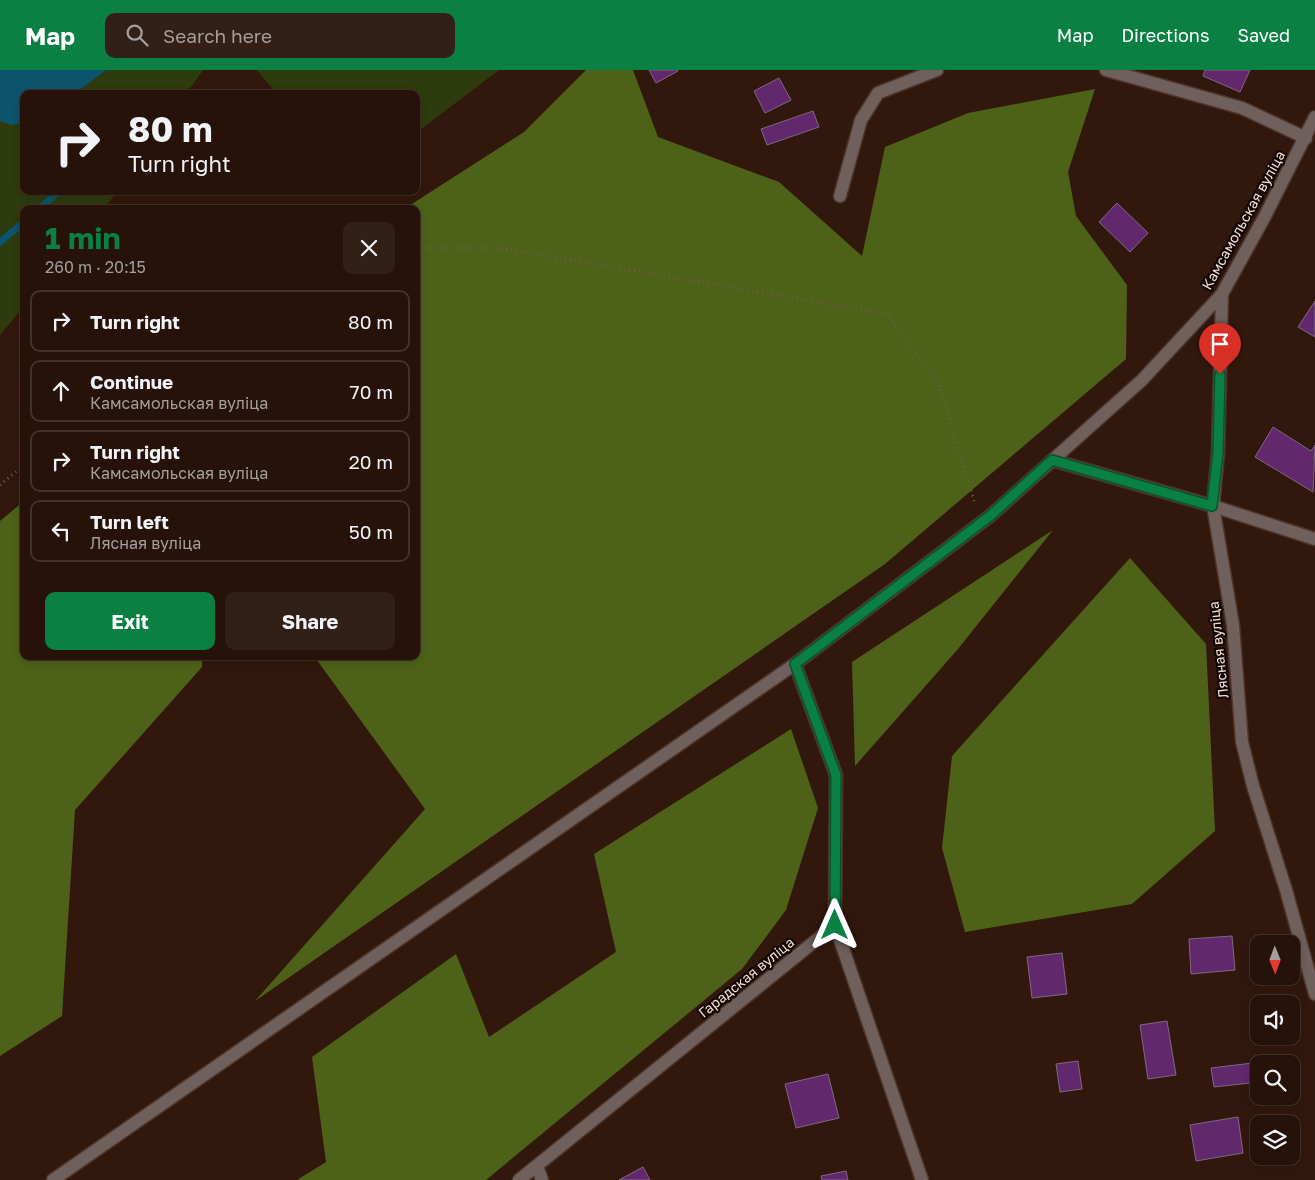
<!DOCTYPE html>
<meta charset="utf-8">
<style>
:root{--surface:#261209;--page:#322017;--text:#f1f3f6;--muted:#a49e9c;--line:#42322a;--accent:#0b8043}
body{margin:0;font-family:"Golos Text",sans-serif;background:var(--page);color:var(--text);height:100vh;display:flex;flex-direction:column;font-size:19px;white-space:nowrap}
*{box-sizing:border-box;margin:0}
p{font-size:16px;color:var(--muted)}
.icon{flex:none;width:28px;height:28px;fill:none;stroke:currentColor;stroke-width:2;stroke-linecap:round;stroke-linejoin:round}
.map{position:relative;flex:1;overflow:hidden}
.sheet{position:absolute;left:20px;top:135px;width:400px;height:455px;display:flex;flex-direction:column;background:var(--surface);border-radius:10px;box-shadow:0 2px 8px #0003,0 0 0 1px var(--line)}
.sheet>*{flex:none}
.guide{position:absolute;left:20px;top:20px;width:400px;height:105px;border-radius:10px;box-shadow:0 2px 8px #0003,0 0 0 1px var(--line);background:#261209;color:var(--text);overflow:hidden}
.needle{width:32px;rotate:179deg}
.tools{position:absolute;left:1250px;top:865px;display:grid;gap:10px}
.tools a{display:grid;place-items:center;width:50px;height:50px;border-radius:10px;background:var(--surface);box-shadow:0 2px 8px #0003,0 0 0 1px var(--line);font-size:25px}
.pin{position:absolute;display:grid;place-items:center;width:42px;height:42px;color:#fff;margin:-51px -21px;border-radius:50% 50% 50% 0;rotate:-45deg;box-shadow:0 0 5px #0007}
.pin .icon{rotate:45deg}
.me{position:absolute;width:55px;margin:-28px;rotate:0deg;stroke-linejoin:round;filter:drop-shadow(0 0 4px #0008)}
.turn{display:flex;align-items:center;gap:18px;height:105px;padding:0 25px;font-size:22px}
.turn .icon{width:65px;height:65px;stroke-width:2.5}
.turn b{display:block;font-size:35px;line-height:42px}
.round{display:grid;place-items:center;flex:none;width:52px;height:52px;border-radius:10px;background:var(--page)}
.overview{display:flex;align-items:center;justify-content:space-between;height:85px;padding:0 25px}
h1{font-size:30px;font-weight:700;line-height:38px;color:var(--accent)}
.primary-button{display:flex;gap:10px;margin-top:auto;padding:10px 25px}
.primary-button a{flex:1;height:58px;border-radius:10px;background:var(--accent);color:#fff;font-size:20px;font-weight:700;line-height:58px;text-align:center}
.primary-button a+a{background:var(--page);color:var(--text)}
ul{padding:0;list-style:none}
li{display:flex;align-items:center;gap:15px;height:62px;margin:0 10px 8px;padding:0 15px;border:2px solid var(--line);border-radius:10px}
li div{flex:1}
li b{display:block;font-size:19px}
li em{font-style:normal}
header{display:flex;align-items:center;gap:30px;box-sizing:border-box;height:70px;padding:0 25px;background:var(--accent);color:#fff}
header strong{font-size:24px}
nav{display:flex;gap:28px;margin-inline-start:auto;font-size:18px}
.search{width:350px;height:45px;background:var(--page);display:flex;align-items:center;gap:12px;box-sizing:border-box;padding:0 18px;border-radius:10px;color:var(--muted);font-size:19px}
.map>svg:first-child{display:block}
.green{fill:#2e3b0e}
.forest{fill:#4d6218}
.water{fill:#0c546d}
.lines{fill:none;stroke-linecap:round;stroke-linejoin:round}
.stream{stroke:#0c546d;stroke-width:7}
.building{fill:#62286e;stroke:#7d6882}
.minor-casing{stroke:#4d3428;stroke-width:15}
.path{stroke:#70594e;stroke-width:3;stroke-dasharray:1 4;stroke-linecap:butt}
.minor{stroke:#6f5f5d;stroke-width:12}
.route-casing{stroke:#07532c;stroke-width:12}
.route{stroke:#0b8043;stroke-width:9}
.labels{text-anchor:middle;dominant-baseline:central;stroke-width:4.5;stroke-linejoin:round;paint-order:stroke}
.street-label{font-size:14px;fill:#f2dfd7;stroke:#120703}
</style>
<header>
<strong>Map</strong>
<div class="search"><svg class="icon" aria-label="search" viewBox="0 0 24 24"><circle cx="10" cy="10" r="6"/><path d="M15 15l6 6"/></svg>Search here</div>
<nav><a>Map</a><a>Directions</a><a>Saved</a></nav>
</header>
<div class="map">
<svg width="1315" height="1110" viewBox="0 0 1315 1110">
<rect width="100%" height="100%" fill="#32180c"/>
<!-- green -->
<g class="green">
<path d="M0,0h203l-17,24h-162v97h94l-15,18h-79v97l-24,29z"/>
<path d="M257,0h242l-83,63v-39h-139z"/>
</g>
<!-- forest -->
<g class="forest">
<path d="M586,0h47l25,67 121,45 83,74 23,-109 83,-34 127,-24 -27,83 8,44 51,69 -1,74 -241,205 -630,437 170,-192 -111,-153h102v-447h-12l120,-77z"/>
<path d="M24,431v155h178v11l-127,143 -13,206 -62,40v-535z"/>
<path d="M1053,460l-95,119 -103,117 -3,-104z"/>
<path d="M1130,488l76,86 9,187 -83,73 -167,28 -23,-84 10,-92z"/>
<path d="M791,659l27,79 -32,102 -44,59 -256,211h-189l29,-18 -14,-105 144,-103 33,83 127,-85 -22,-98z"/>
</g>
<!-- water -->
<path class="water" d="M0,0h106l-32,24h-50v29l-13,2 -11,-4z"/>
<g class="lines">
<!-- stream -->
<g class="stream">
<path d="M39,139l20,-18"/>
<path d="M0,172l24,-20"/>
</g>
</g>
<!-- building -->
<g class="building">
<path d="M649,0h28l1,1 -22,12z"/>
<path d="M1205,0h45l-10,22 -37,-16z"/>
<path d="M779,8l12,22 -26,13 -11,-22z"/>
<path d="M813,41l6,16 -52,18 -6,-16z"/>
<path d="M1117,133l31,30 -18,19 -31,-30z"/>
<path d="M1315,231v36l-17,-10z"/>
<path d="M1273,357l38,24 4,-6 -2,47 -58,-35z"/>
<path d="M1232,866l3,34 -44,4 -2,-35z"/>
<path d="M1062,883l5,41 -35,4 -5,-41z"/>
<path d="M1167,951l9,54 -28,4 -8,-54z"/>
<path d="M1078,991l4,28 -22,3 -4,-28z"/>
<path d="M1261,992l-2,2v18l-45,5 -3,-19z"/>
<path d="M828,1004l11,44 -43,10 -11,-44z"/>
<path d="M1238,1047l5,36 -47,8 -6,-36z"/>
<path d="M643,1097l7,13h-31z"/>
<path d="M846,1101l2,9h-26l-1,-4z"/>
</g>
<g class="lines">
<!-- minor casing -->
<g class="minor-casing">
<g id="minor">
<path d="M1106,0l136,38 64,30"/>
<path d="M840,126l21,-76 17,-27 59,-23"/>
<path d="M1222,224l-4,159 -5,53 20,119 9,117 11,44 33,104 29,104"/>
<path d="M1052,390l161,46 102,33"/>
<path d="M795,594l41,111 -1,150 87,255"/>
<path d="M537,1096l5,14"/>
<path d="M53,1110l742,-516 195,-148 152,-136 80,-86 42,-76 51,-101"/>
<path d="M519,1110l316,-255"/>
</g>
</g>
<!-- path -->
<g class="path">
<path d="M416,178h85l386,66 52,70 36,120"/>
<path d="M0,415l24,-20"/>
</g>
<!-- minor -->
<use href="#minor" class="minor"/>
</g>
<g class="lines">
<!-- route casing -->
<g class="route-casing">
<path id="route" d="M835,855l1,-150 -41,-111 195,-148 62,-56 160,46 6,-53 2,-79"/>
</g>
<!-- route -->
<use href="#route" class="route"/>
</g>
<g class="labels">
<!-- street labels -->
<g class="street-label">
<text transform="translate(1243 150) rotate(-61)">Камсамольская вуліца</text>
<text transform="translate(1218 580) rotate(-96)">Лясная вуліца</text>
<text transform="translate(746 907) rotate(-39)">Гарадская вуліца</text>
</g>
</g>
</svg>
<div class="tools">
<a><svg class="needle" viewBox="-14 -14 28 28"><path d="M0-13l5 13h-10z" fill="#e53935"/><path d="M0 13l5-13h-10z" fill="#a49e9c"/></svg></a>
<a><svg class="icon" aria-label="sound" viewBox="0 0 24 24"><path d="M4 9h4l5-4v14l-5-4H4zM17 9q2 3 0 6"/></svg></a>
<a><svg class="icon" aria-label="search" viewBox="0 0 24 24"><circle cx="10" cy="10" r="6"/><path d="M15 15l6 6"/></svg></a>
<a><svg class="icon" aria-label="layers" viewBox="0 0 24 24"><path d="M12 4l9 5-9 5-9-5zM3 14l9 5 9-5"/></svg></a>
</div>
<div class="pin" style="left:1220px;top:304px;background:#d93025"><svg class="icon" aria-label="arrive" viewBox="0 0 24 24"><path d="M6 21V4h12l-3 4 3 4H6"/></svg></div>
<svg class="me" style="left:835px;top:855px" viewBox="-20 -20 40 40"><path d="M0-17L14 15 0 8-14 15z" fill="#0b8043" stroke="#fff" stroke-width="4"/></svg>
<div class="guide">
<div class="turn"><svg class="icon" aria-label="right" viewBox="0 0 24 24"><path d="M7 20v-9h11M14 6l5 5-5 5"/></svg><div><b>80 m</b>Turn right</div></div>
</div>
<section class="sheet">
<div class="overview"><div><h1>1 min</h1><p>260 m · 20:15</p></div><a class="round"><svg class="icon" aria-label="close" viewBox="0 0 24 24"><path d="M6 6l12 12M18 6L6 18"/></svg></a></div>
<ul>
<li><svg class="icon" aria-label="right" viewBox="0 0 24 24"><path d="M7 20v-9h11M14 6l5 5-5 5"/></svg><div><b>Turn right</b></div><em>80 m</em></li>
<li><svg class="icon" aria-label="ahead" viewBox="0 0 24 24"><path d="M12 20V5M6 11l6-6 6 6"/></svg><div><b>Continue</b><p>Камсамольская вуліца</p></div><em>70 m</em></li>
<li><svg class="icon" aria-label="right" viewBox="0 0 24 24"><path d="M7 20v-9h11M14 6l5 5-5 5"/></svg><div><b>Turn right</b><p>Камсамольская вуліца</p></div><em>20 m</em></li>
<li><svg class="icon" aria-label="left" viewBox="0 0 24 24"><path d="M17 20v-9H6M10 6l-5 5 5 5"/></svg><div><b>Turn left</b><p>Лясная вуліца</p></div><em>50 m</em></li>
</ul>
<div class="primary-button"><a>Exit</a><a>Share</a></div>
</section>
</div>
